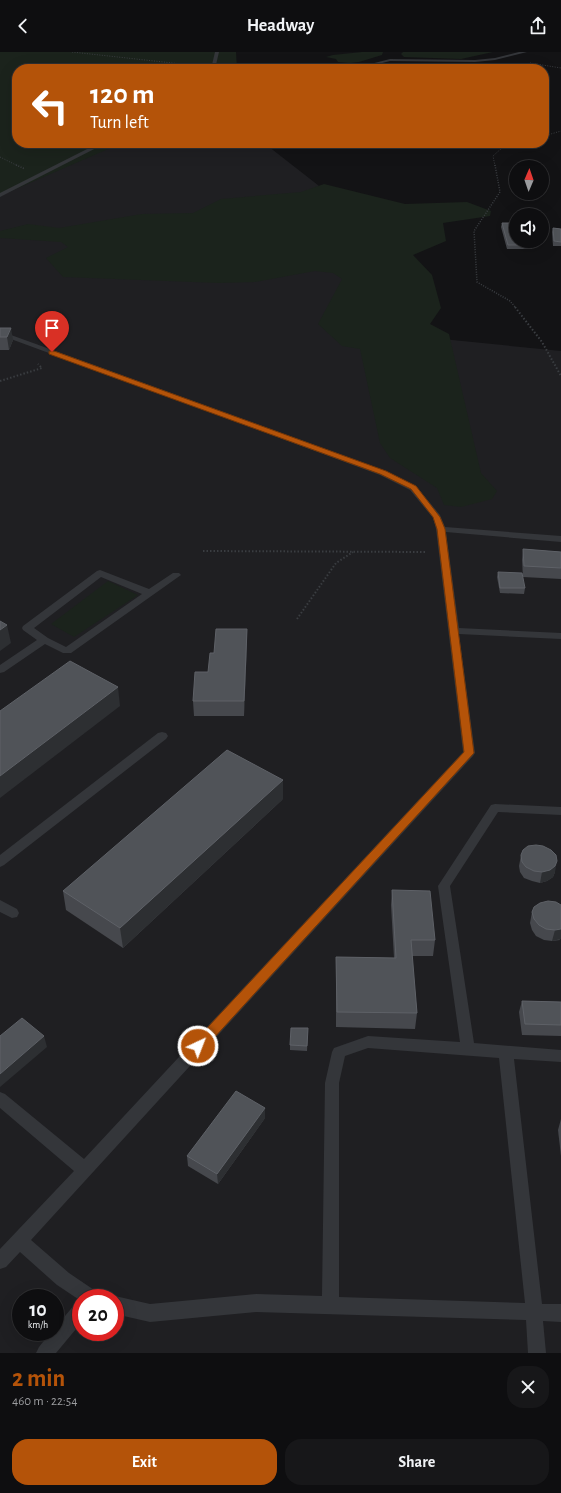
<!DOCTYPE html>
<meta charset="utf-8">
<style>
:root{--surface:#0e0e10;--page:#171719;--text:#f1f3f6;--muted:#9b9c9f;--line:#2e2e30;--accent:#b45309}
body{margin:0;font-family:"Alegreya Sans",sans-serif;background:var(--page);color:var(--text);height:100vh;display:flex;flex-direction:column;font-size:15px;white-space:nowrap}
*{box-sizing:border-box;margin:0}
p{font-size:13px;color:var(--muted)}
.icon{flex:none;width:22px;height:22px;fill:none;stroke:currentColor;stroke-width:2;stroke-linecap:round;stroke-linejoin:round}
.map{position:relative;height:1301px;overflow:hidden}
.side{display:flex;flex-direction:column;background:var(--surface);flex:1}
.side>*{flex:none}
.hud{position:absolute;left:12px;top:12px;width:537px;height:84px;border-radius:16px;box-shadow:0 4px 16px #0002,0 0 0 1px var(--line);background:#b45309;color:#fff;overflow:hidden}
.needle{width:26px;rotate:2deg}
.tools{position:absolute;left:509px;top:108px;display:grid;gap:8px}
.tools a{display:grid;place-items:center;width:40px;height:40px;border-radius:50%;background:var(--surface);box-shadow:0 4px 16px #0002,0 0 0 1px var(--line);font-size:20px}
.speed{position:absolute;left:12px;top:1237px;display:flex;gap:8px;font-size:20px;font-weight:700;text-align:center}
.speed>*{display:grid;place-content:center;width:52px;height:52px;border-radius:50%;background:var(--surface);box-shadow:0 4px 16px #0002,0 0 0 1px var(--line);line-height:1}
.speed small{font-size:10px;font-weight:400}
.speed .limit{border:6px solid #d22;background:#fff;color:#111}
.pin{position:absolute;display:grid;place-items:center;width:34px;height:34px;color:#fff;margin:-41px -17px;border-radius:50% 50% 50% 0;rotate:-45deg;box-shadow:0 0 4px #0007}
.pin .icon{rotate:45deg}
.me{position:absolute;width:44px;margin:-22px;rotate:43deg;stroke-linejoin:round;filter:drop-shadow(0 0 3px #0008)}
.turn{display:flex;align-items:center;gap:14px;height:84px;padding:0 12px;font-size:18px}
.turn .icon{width:52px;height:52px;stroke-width:2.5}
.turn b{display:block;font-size:28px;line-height:34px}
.round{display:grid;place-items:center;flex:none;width:42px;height:42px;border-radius:16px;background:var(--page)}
.head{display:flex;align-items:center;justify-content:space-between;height:68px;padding:0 12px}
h1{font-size:24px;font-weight:700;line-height:30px;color:var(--accent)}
.primary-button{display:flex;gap:8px;margin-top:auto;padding:8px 12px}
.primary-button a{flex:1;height:46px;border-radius:16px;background:var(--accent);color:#fff;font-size:16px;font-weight:700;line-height:46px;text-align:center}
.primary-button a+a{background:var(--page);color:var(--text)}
header{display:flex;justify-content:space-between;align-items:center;height:52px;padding:0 12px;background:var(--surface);font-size:18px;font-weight:700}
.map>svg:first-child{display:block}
.built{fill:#1f1f22;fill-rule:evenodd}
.green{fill:#1b231c}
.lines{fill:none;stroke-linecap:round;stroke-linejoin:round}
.path-far2{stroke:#3a3d41;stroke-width:1;stroke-dasharray:1 1.5;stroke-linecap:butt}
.path-far1{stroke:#3a3d41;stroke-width:1.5;stroke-dasharray:1 1.5;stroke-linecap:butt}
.path{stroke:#3a3d41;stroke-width:2;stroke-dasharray:1.5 2;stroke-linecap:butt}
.service{fill:#34363a;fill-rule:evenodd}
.wall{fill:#46484d}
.shaded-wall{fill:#2d2f32}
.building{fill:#505358;stroke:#5e6167}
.route{fill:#b45309;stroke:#753606}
</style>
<header><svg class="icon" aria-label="back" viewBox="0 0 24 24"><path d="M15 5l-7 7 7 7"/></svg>Headway<svg class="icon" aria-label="share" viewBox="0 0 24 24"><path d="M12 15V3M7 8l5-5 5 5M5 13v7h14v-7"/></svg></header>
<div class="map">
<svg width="561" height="1301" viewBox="0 0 561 1301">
<rect width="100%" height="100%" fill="#131315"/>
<!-- built -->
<path class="built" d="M0,0l17,17v74h247l91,71 37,120 169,17v1002h-561zM21,1246h34v34h-34zM81,1246h34v34h-34z"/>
<!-- green -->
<g class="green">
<path d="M0,0h236l1,17h-220v74h105l-122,53z"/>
<path d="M362,0h21l-1,3 -23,7 -9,1 -12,-1 -2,-3 -10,-2 7,-2z"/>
<path d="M403,0h90l-32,7 -57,-2 -3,-3z"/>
<path d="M324,132l81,20 62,-2 24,9 -1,5 -47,7 3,18 -33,14 19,20 9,33 -11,16 19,10 32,139 16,18 -5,8 -31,8 -17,-2 -7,-17 -47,-30 -10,-15 -20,-94 -18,-3 -24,-22 24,-45 -9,-6 -18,-2 -60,11 -36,1 -156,-6 -17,-19 22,-11 -7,-5 -61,-4v-7l28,-7 31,4 83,-14 51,-1 28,-14 80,-7z"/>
<path d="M108,529l30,14 -64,42 -23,-13z"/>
</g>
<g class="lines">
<!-- path-far2 -->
<g class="path-far2">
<path d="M72,0l128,14"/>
<path d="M530,11l31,5"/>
<path d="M544,84l17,-5"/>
<path d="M0,105l18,9"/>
<path d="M495,114l-2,-10 10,-9 15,-4"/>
</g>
<!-- path-far1 -->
<g class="path-far1">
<path d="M16,113l9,4"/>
<path d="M495,113l5,27 -26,39 3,51 33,19 6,7"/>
</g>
<!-- path -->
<g class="path">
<path d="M515,255l27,35 19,34"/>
<path d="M0,329l42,-13 -4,-4"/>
<path d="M203,499l224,1"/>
<path d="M297,567l39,-56 17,-11"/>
</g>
<!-- service -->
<g class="service">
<path d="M215,0h4l-4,17h-4z"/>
<path d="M519,0h8l-32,8 -20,2 -85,-1 -31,8h-8l39,-10 85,1 20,-2z"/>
<path d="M99,91h7l-106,54v-4z"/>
<path d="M0,279l386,140 30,15 24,29 5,12 116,9v6l-115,-10 13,96 102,5v6l-102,-5 16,119 -2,3 -442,484 38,33 28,19 3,6h-19v3l-24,-16 -37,-33 -14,15 -6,2v-20l74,-78 -74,-63v-16l5,2 79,65 379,-407 -27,-223 -3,-11 -23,-28 -30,-15 -380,-140z"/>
<path d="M100,518l49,19 24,-16h6l2,2 -110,78h-8l-18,-9 -41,28 -4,1v-8l37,-25 -14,-10 -1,-2 1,-2 74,-55zM101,525l41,17 -76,53 -18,-9 -14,-10z"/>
<path d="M162,680l4,1 2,3 -2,3 -162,126 -4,2v-12l158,-122z"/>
<path d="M495,752l66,3v8l-63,-3 -48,74 24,157 87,7v12l-47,-3 28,245h19v18l-18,-1 3,32h-18l-2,-33 -270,-8 -106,10 -35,-8v-16h-4l4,-2 35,8 106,-10 66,2 3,-213 7,-31 2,-4 34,-12 92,6 -22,-156 53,-81zM368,996l131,10 26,245 -186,-6v-214l6,-27z"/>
<path d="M0,848l17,9 2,4 -2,4 -5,1 -12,-6z"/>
<path d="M81,1249v22l-25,30h-20l3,-6 12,-15h4v-4l20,-24z"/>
</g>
</g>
<!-- wall -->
<g class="wall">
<path d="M502,171l30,22v4h-25l-6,-22z"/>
<path d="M553,176l8,1v17h-8l-1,-14z"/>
<path d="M0,276l13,12 -4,10h-9z"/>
<path d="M523,497l38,3v27l-38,-2 -1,-17z"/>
<path d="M498,520l27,16 -1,6 -24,-1 -3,-16z"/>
<path d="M247,577v15l-3,72h-50l-1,-15 15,-29 6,-19z"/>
<path d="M283,747l-160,149 -57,-38 -3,-19z"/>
<path d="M521,803l34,17 -2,5 -6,4 -7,2 -8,-2 -8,-3 -4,-6 -1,-6z"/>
<path d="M392,838l43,50 -2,16h-21l5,57 -2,16 -79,-2v-70l58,1 -3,-53z"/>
<path d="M540,851l20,37 -8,1 -8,-1 -8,-4 -4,-6 -2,-7 2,-11z"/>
<path d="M522,949l39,1v34l-39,-1 -3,-23z"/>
<path d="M308,976l-1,23 -17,-1v-5z"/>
<path d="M265,1066l-47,66 -30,-18 -1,-10z"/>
<path d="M561,1067v37l-3,-26z"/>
</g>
<!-- shaded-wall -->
<g class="shaded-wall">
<path d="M11,276l2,12 -4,10 -2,-13z"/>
<path d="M7,573l4,18 -11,8v-21z"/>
<path d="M247,577v15l-3,72v-15z"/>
<path d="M118,635l2,19 -120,92v-22z"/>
<path d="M283,728v19l-160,149 -3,-20z"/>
<path d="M557,809l-2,11 -2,5 -6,4 -7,2 2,-11z"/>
<path d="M561,877v10l-9,2 3,-11z"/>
<path d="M44,984l3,11 -47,40v-13z"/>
<path d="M265,1056v10l-47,66 -1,-10z"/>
</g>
<!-- building -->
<g class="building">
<path d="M502,171h14v18h15l1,4h-24z"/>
<path d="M553,176l8,1v13l-7,-1z"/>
<path d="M0,276h11l-4,9h-7z"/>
<path d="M523,497l38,3v16l-37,-2z"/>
<path d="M498,520l24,1 3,15h-25z"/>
<path d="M0,569l7,4 -7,5z"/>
<path d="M216,577h31l-3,72h-51l2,-29h13l2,-19h4z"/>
<path d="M70,609l48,26 -118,89v-65z"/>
<path d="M227,698l56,30 -163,148 -57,-37z"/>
<path d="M536,793l7,1 8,4 5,5 1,6 -2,5 -5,4 -8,2 -8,-1 -8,-4 -4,-5 -1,-7 2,-5 5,-4z"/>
<path d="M392,838l38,1 5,49h-24l6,73 -80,-1 -1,-55 60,1z"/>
<path d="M548,849l8,1 5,3v24l-6,1 -9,-1 -7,-4 -5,-6 -2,-7 2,-5 6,-4z"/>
<path d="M522,949l39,1v23l-36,-1z"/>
<path d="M22,966l22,18 -44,38v-38z"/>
<path d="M291,976h17l-1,18 -17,-1z"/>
<path d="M236,1039l29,17 -48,66 -30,-18z"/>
</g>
<!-- route -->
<path class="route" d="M49,299h5l332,120 30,15 24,31 5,12 29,224 -271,297 -5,1 -4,-1 -1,-4 1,-4 270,-290 -27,-223 -4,-12 -22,-28 -31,-15 -331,-120z"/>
</svg>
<div class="tools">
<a><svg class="needle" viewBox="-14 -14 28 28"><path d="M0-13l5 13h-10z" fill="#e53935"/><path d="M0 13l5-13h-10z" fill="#9b9c9f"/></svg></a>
<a><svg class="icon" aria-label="sound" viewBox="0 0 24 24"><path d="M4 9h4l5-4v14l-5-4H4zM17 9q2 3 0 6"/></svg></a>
</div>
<div class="speed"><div>10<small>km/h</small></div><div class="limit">20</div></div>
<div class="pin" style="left:52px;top:300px;background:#d93025"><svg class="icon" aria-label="arrive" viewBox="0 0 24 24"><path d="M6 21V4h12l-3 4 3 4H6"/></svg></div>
<svg class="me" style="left:198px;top:994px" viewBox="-20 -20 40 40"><circle r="17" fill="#b45309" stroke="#fff" stroke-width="3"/><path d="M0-11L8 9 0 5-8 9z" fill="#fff"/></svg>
<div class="hud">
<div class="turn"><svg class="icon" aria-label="left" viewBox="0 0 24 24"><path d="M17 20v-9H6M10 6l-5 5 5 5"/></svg><div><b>120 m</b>Turn left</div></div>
</div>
</div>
<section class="side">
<div class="head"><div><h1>2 min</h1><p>460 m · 22:54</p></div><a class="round"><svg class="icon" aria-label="close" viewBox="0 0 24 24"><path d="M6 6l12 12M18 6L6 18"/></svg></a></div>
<div class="primary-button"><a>Exit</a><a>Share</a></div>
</section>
